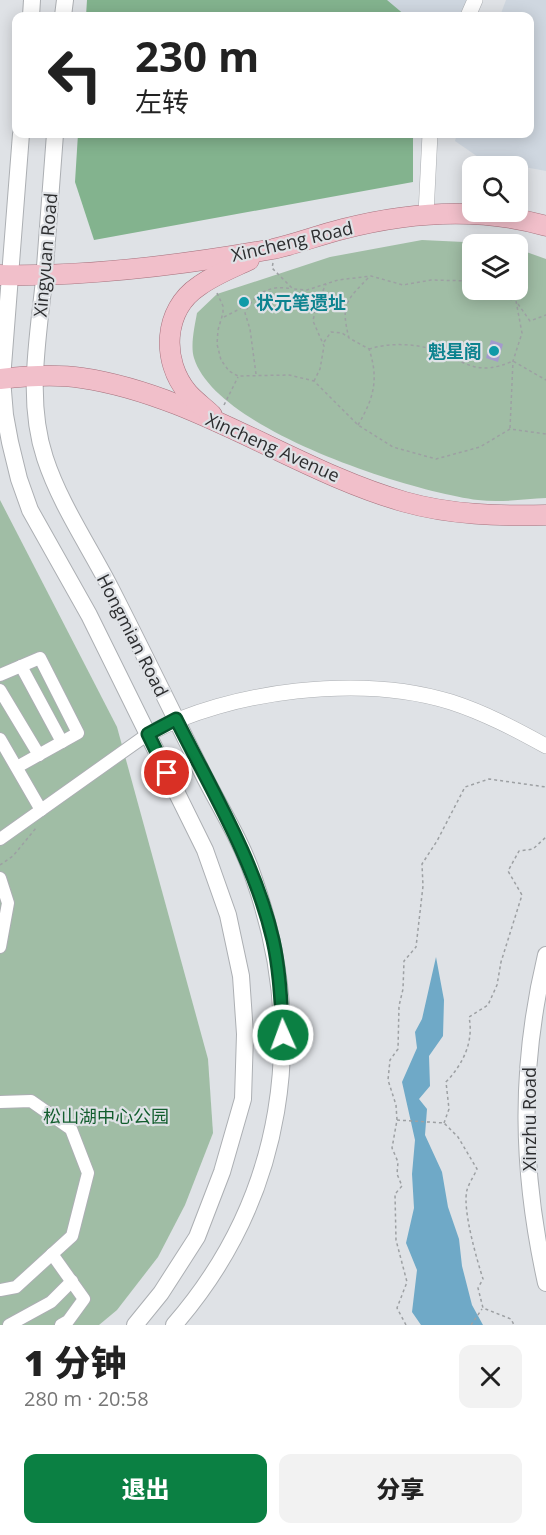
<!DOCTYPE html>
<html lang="zh">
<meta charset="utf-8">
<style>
:root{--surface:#fff;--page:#f2f2f2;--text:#222;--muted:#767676;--accent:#0b8043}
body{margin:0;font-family:"Open Sans","Noto Sans SC",sans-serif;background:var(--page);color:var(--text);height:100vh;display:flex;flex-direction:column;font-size:22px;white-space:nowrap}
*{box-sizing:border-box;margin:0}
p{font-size:20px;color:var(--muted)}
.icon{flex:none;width:33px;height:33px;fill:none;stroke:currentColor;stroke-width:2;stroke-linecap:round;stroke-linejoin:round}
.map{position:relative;height:1325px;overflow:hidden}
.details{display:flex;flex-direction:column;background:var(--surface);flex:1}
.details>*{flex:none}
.banner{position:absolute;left:12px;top:12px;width:522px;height:126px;border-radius:12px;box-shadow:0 3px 15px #0003;background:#fff;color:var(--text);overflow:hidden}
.tools{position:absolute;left:462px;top:156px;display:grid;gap:12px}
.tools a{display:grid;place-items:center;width:66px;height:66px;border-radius:12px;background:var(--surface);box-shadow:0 3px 15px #0003;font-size:30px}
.pin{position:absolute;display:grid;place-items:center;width:51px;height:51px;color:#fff;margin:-26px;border:3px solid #fff;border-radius:50%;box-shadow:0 2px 6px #0007}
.me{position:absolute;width:66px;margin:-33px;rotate:358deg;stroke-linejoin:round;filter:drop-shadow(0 0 4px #0008)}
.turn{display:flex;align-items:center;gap:21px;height:126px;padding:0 24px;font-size:27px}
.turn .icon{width:78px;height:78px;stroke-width:2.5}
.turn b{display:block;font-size:42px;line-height:51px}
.round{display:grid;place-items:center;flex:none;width:63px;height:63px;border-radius:12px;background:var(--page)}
.head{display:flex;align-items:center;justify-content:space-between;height:102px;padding:0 24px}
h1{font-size:36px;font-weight:800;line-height:45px}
.button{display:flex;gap:12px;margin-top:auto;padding:12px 24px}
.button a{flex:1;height:69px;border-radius:12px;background:var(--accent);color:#fff;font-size:24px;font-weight:800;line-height:69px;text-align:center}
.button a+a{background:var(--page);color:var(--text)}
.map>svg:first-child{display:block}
.built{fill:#cfd7e0}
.green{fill:#a0bda5}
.forest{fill:#83b38e}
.water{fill:#6fa9c7}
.building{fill:#a39acd}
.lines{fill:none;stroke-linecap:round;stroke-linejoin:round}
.minor-casing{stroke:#acafb3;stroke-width:14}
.tertiary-casing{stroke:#acafb3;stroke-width:16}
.secondary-casing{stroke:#acafb3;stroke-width:18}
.primary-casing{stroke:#a6717d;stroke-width:21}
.path{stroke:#9da0a3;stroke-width:1.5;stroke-dasharray:3 3;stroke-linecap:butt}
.minor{stroke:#fff;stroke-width:12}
.tertiary{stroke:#fff;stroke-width:15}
.secondary{stroke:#fff;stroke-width:16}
.primary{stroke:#f1bfca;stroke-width:20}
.route-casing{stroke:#07532c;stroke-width:15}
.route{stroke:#0b8043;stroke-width:10}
.culture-dot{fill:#0f9aa8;stroke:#dfe2e6;stroke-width:2}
.labels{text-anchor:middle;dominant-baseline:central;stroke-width:4.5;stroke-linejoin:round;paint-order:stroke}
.street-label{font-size:18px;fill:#2c2d2f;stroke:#dfe2e6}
.culture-label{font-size:18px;font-weight:bold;fill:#0d838f;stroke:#dfe2e6;text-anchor:start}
.park-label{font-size:18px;fill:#135e2f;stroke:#dfe2e6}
</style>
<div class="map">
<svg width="546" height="1325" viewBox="0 0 546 1325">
<rect width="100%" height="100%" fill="#dfe2e6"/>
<!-- built -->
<g class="built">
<path d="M91,0h385l-6,16h-380z"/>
<path d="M506,0h40v171l-65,-12 -26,-18 2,-7h73v-118h-30z"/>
</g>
<!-- green -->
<g class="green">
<path d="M422,240l84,4h-34v46h46v-41l28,10v239c-22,1 -46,5 -68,2 -69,-9 -262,-70 -284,-142 -4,-13 1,-33 3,-45l20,-19 113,-37z"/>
<path d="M0,500l117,227 91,332 5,74 -28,72 -27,52 -41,53 -18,15h-99z"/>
</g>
<!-- forest -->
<g class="forest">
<path d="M87,0h300l19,16h-320z"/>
<path d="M78,134h335v48l-319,58 -19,-58z"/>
</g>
<!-- water -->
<path class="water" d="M436,957l8,43 -1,36 -14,20 1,30 -11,13 8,10 -2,26 17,37 6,35 11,32 3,27 10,39 11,20h-62l-9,-13 5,-42 -11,-27 8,-35 -2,-34 3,-34 -13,-58 15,-34 -2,-16 7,-13z"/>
<!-- building -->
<path class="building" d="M491,340l12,4 -5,18 -12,-4z"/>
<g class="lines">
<!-- minor casing -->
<g class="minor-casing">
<g id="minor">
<path d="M21,666l41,76"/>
<path d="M0,675l40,-17 38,75 -61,34"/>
<path d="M0,690l39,65"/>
<path d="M0,739l41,71"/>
<path d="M0,839l148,-105"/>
<path d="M0,878l8,25 -8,44"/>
<path d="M0,1102l31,-1 40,28 17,44 -16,63 -56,51 -16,3"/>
<path d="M52,1254l32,45 -16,22 -7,4"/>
<path d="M9,1325l42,-23 21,-21"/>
</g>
</g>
<!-- tertiary casing -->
<g class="tertiary-casing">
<g id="tertiary">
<path d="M468,16l7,-16"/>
<path d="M426,214l4,-80"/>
<path d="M148,734c82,-44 213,-60 303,-32 34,11 64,27 95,44"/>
</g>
</g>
<!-- secondary casing -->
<g class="secondary-casing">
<g id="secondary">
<path d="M31,16l1,-16"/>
<path d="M63,16l2,-16"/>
<path d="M21,134l-19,245 3,36 5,27 9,37 11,31 59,105 116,235 23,65 13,61 4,58 -2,65 -21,73 -25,65 -36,56 -26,32"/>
<path d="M55,134c-4,48 -7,97 -11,146 -6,59 -18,121 1,178 15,46 44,88 66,131 31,61 61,122 91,183 17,34 39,68 51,104 56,157 32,321 -79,449"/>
<path d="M546,955c-27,113 -25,215 0,328"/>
</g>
</g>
<!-- primary casing -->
<g class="primary-casing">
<g id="primary">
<path d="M0,275c91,2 183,-10 273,-26 23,-5 46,-14 70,-20 66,-17 137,-22 203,-3"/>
<path d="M0,379c26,-3 56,-5 82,-1 115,17 213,93 323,124 46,13 94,14 141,13"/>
<path d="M212,415c-7,-7 -17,-14 -24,-22 -27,-32 -25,-83 11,-107 15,-11 33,-18 50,-26"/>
</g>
</g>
<!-- path -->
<g class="path">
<path d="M273,263l-1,5 21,21 14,1 31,-10 33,-4 32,9 28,-5 41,1"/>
<path d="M493,290l21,11"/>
<path d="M217,293l6,13v7l-5,17 -1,14 4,16 8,11 9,5 51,-1 25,6 44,44 35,22 43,12 44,-12 30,-18 36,5"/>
<path d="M518,304l12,17 16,-6"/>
<path d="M224,317l25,-13"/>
<path d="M324,342l7,-10 11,1 6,4"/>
<path d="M369,349c19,-6 45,-6 65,1 33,12 42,27 79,11l33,19"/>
<path d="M256,374l-6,-45 -5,-16c9,-20 26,-29 47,-24"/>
<path d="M314,381l6,-12 4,-23 -11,-25 3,-15 10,-22"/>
<path d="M224,405l14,-28"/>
<path d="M358,425c16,-27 21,-46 11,-76l-20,-11c-9,-35 -2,-38 21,-62"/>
<path d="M510,428l3,-67 9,-28 -6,-32"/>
<path d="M0,865l13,-9 23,-28"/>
<path d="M397,1120l47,3 14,14 19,32c-3,7 -8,14 -10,21 -5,19 10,70 16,89l-5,9 5,20 28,11 3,6"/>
<path d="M444,1123l5,-14 -3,-27c17,-18 28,-40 23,-65l19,-12 9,-20 4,-23 21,-67 -14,-24 11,-20 14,-2 13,-12"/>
<path d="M406,1325l-9,-17 10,-26 -11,-42 -1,-46 7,-8 -5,-12 1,-12 -6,-14 5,-28 -1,-15 -8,-25 2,-20 8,-11 1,-43 4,-17 1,-28 12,-14 7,-61 -1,-22 15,-23 28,-54 24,-8 57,8"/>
<path d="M471,1325l11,-16"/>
</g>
<!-- minor -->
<use href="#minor" class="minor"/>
<!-- tertiary -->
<use href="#tertiary" class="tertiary"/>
<!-- secondary -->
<use href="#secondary" class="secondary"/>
<!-- primary -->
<use href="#primary" class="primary"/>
</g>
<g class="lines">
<!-- route casing -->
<g class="route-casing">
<path id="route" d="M167,773l-19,-39 28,-15c36,72 79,143 97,221 7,31 8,64 10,95"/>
</g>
<!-- route -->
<use href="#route" class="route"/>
</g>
<!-- markers -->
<g class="culture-dot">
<circle cx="244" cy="302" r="6"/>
<circle cx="494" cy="351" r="6"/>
</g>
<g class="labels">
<!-- street labels -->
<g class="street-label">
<text transform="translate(292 241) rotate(-13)">Xincheng Road</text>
<text transform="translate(45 255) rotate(-85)">Xingyuan Road</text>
<text transform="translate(273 447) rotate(24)">Xincheng Avenue</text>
<text transform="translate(133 635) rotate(63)">Hongmian Road</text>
<text transform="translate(529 1119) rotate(-90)">Xinzhu Road</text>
</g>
<!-- culture labels -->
<g class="culture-label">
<text x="256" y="302">状元笔遗址</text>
<text x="482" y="351" text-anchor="end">魁星阁</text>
</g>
<!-- park labels -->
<g class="park-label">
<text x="106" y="1116">松山湖中心公园</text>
</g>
</g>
</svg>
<div class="tools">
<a><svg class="icon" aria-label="search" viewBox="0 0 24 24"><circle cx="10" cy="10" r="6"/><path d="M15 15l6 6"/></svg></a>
<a><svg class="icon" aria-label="layers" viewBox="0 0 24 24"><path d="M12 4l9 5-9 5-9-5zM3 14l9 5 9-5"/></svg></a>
</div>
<div class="pin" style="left:167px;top:773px;background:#d93025"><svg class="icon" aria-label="arrive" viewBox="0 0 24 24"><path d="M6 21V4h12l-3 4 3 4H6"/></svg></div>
<svg class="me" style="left:283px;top:1035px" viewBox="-20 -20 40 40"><circle r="17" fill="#0b8043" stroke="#fff" stroke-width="3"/><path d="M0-11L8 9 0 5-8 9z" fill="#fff"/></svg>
<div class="banner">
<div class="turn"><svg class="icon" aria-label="left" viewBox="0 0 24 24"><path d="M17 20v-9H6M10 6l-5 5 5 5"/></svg><div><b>230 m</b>左转</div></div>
</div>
</div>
<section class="details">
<div class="head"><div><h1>1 分钟</h1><p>280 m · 20:58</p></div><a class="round"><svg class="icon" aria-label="close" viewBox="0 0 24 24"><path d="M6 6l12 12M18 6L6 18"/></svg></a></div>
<div class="button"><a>退出</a><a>分享</a></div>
</section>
